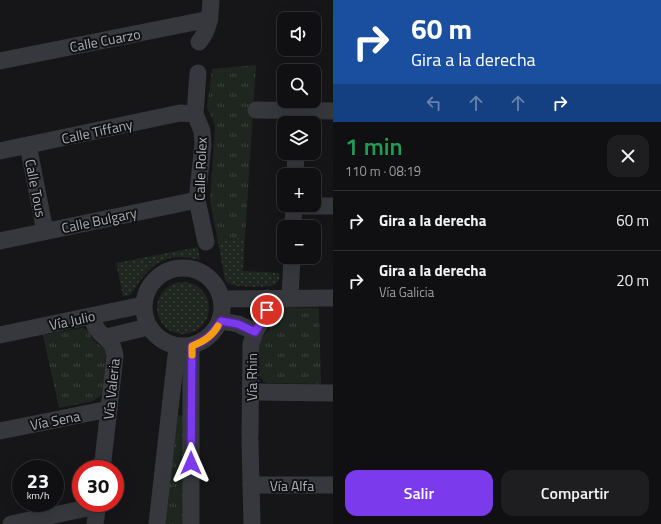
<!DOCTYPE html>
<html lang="es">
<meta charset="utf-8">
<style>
:root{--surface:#101012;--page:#1e1e20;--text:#f1f3f6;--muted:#9c9d9f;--line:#303032;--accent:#7c3aed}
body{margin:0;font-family:"Titillium Web",sans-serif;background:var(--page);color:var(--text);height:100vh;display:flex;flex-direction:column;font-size:15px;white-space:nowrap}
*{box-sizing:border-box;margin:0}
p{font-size:13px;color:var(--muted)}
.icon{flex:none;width:22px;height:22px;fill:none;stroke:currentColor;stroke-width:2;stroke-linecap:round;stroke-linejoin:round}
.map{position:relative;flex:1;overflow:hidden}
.side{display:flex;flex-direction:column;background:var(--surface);width:328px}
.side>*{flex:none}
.top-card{background:#1a4fa0;color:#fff;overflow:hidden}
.buttons{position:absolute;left:277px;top:12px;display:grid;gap:8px}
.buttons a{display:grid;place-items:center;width:44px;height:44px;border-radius:8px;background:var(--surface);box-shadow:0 4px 16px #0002,0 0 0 1px var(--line);font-size:20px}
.speed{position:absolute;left:12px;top:460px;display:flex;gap:8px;font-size:20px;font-weight:700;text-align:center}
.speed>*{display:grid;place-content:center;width:52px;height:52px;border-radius:50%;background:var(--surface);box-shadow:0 4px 16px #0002,0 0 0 1px var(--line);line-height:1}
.speed small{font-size:10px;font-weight:400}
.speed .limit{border:6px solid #d22;background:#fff;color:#111}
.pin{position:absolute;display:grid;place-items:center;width:34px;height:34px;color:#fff;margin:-17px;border:2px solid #fff;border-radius:50%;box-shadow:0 1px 4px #0007}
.me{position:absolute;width:44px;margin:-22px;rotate:0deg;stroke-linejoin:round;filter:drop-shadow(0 0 3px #0008)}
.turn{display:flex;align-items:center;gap:14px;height:84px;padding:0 12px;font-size:18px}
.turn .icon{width:52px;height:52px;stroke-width:2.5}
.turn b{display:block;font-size:28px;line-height:34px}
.lanes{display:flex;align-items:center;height:38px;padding:0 12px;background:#0003;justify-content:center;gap:20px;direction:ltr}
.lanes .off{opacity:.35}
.round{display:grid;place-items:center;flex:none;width:42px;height:42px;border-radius:12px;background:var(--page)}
.headline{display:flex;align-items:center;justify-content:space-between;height:68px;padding:0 12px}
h1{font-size:24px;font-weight:600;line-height:30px;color:#1e9e55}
.action{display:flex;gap:8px;margin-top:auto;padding:8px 12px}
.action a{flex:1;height:46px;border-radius:12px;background:var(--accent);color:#fff;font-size:16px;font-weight:600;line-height:46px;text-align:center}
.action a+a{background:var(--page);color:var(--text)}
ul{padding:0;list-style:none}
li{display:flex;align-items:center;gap:12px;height:60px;padding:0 12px;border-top:1px solid var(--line)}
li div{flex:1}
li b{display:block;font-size:15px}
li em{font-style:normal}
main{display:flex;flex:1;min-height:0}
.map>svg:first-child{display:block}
.grass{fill:url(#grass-tufts)}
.garden{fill:url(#garden-dots)}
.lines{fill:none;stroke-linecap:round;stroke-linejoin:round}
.minor{stroke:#37383d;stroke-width:17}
.route-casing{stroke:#51269a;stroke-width:10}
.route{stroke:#7c3aed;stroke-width:7}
.slow{stroke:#f59e0b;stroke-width:7}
.labels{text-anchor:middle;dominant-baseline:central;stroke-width:4;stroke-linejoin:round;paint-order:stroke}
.street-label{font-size:14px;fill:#a9aeb7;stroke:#111113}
</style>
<main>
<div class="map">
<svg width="333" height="524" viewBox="0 0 333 524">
<defs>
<pattern id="grass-tufts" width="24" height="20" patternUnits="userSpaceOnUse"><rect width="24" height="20" fill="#1e261f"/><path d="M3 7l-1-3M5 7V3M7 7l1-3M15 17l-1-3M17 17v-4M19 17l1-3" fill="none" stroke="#3c433d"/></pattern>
<pattern id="garden-dots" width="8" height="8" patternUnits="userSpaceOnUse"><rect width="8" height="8" fill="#1e261f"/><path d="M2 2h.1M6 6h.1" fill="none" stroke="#3c433d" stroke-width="1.8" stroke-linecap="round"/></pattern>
</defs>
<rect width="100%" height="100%" fill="#161618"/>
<!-- grass -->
<g class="grass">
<path d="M256,65l-11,172 -27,5 -8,-41 5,-75 -2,-6 -6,-12 5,-39z"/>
<path d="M283,307l36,1 2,76 -54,-1 -4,-2 -3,-5v-34c3,-8 12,-14 16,-22 3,-6 0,-10 7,-13z"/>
<path d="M82,328l6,2 5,10 11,9 2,4 -3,41 -10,7 -34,7 -16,-73z"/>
<path d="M179,415l4,1 1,108h-20l14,-108z"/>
</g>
<!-- garden -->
<g class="garden">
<path d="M245,237l-2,34 37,2c-1,4 0,8 -4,11 -6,4 -36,3 -44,1 -3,-1 -5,-3 -7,-5l-7,-38z"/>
<path d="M198,247l2,13c-35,-10 -51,5 -68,33l-2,2 -7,1 -7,-33z"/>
<circle cx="183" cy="308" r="26"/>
</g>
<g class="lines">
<!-- minor -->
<g class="minor">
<path d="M199,42c11,-13 11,-26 12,-42"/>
<path d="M0,61l210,-42"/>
<path d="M198,73l-3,41 7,17 1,13 -6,56 9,42"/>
<path d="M256,110l77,1"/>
<path d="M28,145l17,86"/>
<path d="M0,151l180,-38 15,1"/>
<path d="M295,175l1,-22"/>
<path d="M294,206h39"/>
<path d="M293,227l1,-22"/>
<path d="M0,241l197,-41"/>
<circle cx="183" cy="307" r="39"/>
<path d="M290,298l2,-41"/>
<path d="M222,299l111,-1"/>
<path d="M92,316c1,5 2,9 5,13 8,11 16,10 18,27l-13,113"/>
<path d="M221,321l17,3 17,8"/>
<path d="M0,335l143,-30"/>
<path d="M106,337l42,-10"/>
<path d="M251,392l82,1"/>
<path d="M0,431l109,-22"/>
<path d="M250,437l1,-93 4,-12 11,-18 1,-16"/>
<path d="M250,441l2,83"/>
<path d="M251,485h82"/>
<path d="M11,524l86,-18"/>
<path d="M95,524l3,-21"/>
<path d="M157,524l20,-177"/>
<path d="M191,524v-178"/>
</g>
</g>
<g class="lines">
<!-- route casing -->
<g class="route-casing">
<path id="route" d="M191,463l1,-117c15,-6 20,-11 29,-25l17,3 17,8 10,-15 2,-7"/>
</g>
<!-- route -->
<use href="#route" class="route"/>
<!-- slow -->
<path class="slow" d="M192,355v-9c11,-4 20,-9 26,-20"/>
</g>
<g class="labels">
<!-- street labels -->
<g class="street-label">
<text transform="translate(105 40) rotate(-11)">Calle Cuarzo</text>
<text transform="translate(97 131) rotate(-12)">Calle Tiffany</text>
<text transform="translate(200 169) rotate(-88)">Calle Rolex</text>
<text transform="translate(36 188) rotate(79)">Calle Tous</text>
<text transform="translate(99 220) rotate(-12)">Calle Bulgary</text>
<text transform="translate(72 320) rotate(-12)">Vía Julio</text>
<text transform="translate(251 377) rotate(-90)">Vía Rhin</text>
<text transform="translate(111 389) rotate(-84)">Vía Valeria</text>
<text transform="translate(55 420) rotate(-11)">Vía Sena</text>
<text x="292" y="485">Vía Alfa</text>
</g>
</g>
</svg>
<div class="buttons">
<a><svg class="icon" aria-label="sound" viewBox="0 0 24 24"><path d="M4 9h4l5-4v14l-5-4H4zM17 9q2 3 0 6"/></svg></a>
<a><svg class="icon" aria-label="search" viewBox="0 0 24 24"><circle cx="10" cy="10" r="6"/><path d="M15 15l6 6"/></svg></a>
<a><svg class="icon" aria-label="layers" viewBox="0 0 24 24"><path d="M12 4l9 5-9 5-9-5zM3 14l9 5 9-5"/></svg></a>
<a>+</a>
<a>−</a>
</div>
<div class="speed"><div>23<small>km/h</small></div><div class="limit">30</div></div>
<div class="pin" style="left:267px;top:310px;background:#d93025"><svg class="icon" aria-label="arrive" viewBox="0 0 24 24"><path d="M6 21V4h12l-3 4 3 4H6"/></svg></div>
<svg class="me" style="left:191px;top:463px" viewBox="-20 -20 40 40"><path d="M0-17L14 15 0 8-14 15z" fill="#7c3aed" stroke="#fff" stroke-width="4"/></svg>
</div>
<section class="side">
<div class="top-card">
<div class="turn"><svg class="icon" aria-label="right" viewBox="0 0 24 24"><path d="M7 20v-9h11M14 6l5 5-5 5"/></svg><div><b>60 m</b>Gira a la derecha</div></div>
<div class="lanes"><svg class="icon off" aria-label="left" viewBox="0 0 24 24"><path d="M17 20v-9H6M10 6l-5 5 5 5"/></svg><svg class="icon off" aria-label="ahead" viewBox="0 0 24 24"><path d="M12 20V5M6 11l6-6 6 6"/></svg><svg class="icon off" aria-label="ahead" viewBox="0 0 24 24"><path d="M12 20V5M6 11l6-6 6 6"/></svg><svg class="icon" aria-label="right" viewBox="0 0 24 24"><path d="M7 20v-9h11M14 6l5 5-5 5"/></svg></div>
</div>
<div class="headline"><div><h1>1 min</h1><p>110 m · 08:19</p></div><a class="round"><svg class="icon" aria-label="close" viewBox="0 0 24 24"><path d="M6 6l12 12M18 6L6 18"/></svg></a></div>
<ul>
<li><svg class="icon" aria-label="right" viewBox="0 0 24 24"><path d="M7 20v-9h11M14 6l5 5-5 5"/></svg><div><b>Gira a la derecha</b></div><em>60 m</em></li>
<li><svg class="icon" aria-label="right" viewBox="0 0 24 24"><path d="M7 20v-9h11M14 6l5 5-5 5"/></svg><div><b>Gira a la derecha</b><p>Vía Galicia</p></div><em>20 m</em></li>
</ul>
<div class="action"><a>Salir</a><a>Compartir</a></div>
</section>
</main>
